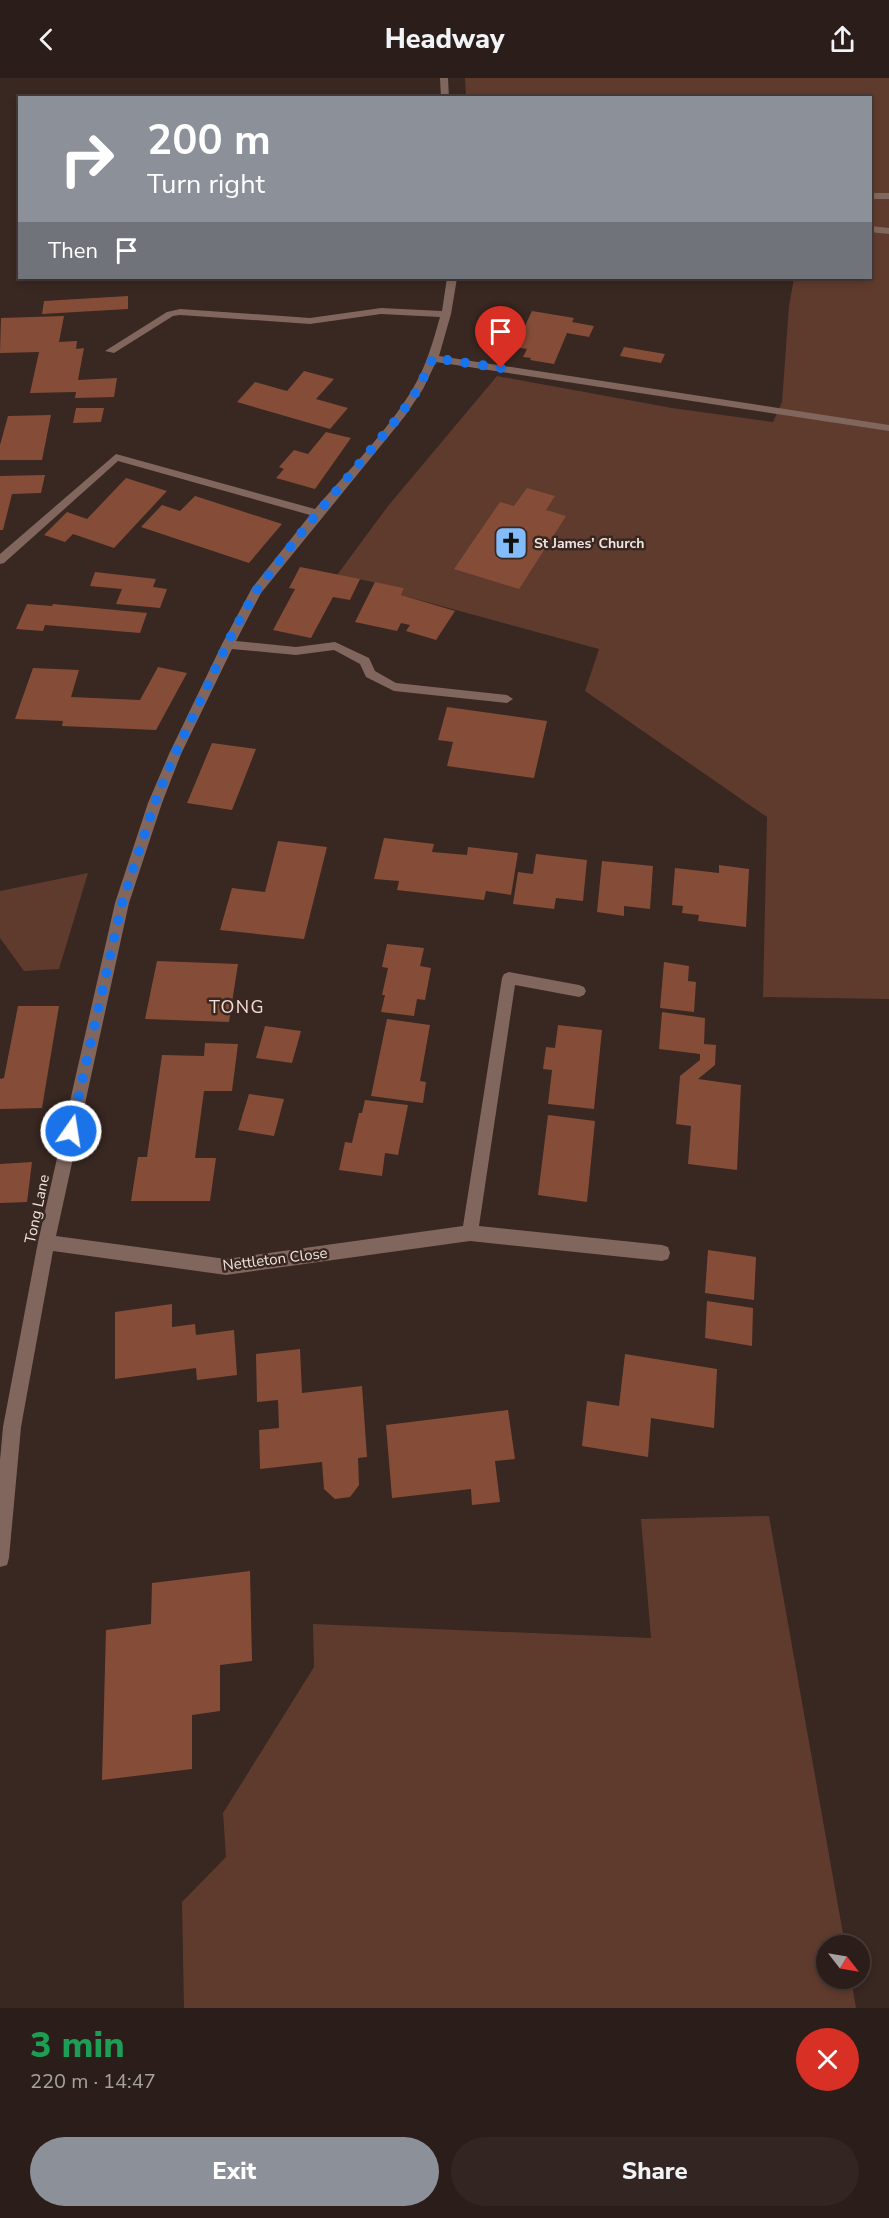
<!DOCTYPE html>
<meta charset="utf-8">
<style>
:root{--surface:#2b1d19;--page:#332622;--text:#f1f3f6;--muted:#a6a2a2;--line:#473b38;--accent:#8c9099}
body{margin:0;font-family:"Nunito Sans",sans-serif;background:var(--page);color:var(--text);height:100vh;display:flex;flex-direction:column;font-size:22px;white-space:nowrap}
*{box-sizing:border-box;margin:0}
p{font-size:20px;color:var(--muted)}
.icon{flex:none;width:33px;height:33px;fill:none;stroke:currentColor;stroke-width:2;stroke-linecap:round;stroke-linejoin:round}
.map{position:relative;height:1930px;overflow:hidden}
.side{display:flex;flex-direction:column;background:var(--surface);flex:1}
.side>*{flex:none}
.hud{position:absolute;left:18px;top:18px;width:854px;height:183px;border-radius:0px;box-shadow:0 3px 9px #0003,0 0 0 2px var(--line);background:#8c9099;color:#fff;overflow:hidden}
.needle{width:39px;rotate:121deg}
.controls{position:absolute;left:816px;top:1857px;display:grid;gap:12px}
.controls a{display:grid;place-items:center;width:54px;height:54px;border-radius:50%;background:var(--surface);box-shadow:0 3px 9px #0003,0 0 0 2px var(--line);font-size:30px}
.pin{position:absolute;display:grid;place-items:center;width:51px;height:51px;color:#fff;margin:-62px -26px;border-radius:50% 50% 50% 0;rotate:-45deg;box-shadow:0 0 6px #0007}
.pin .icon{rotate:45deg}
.me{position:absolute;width:66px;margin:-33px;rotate:13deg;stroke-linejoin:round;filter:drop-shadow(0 0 4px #0008)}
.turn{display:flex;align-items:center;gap:21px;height:126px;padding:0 30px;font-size:27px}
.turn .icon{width:78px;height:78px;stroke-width:2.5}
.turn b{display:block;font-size:42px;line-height:51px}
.then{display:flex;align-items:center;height:57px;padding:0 30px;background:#0003;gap:12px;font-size:22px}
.round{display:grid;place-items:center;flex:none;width:63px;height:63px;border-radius:32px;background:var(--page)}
.overview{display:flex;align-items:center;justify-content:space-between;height:102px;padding:0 30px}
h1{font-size:36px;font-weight:800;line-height:45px;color:#1e9e55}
.button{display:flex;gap:12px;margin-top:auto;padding:12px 30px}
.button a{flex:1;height:69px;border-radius:36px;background:var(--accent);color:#fff;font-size:24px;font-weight:800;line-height:69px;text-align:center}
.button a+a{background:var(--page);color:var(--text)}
header{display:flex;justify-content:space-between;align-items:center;height:78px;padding:0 30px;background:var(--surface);font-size:27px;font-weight:800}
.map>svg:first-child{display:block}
.green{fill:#5f3b2d}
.building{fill:#854d38}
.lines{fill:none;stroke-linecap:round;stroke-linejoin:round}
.minor{fill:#81665d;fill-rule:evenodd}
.route{stroke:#1a73e8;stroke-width:10;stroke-dasharray:0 18}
.labels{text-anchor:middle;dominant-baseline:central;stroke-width:5;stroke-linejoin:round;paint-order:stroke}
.far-poi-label{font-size:14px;font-weight:bold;fill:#f0e4df;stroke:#392721;text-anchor:start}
.street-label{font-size:15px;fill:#f0e4df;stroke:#392721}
.quarter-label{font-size:18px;letter-spacing:1.5px;fill:#f6ded5;stroke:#392721}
</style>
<header><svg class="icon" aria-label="back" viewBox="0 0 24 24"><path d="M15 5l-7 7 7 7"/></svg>Headway<svg class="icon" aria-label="share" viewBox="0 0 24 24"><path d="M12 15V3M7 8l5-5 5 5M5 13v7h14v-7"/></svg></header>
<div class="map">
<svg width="889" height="1930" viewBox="0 0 889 1930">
<rect width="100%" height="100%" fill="#392721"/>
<!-- green -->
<g class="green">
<path d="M465,0h424v921l-126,-2 4,-180 -182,-126 14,-42 -198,-54 3,-7 -67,-13 51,-69 109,-130 175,32 101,14 9,-20 7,-96 5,-28h76v-180h-404z"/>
<path d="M88,795l-29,96 -35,2 -24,-33v-47z"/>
<path d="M769,1438l76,429 -19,1v32l25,1 5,29h-672l-2,-106 44,-45 -3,-44 91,-146 -1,-43 338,14 -10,-119z"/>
</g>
<!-- building -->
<g class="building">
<path d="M128,218v13l-86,5 2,-13z"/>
<path d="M532,233l42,7 -2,4 22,4 -5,11 -22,-4 -13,31 -24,-4 1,-2 -8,-1 4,-8 -12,-2z"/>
<path d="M64,238l-5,26 18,-1 -1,8 8,-1 -6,32 39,-2 -3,19 -39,1 1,-6 -46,1 9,-41 -39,1 1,-35z"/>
<path d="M624,269l41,7 -4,9 -41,-7z"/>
<path d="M304,293l30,8 -18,20 32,9 -18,21 -93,-27 18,-20 32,9z"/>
<path d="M76,330h28l-3,14 -28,1z"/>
<path d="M51,337l-9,45h-42v-15l8,-29z"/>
<path d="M326,354l25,6 -36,51 -39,-11 8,-9 -5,-2 15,-17 14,4z"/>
<path d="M45,397l-4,18 -29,1 -9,36h-3v-54z"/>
<path d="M126,400l41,13 -53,57 -41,-14 -8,8 -21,-7 23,-23 20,7z"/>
<path d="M527,410l28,8 -9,14 20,6 -47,73 -65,-20 46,-67 14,4z"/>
<path d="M195,418l87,28 -33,39 -108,-36 21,-22 18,6z"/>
<path d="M300,489l60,12 -10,21 -17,-3 -22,41 -38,-8 22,-41 -6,-1z"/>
<path d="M95,494l61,7 -3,8 14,2 -7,19 -44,-4 6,-15 -32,-3z"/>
<path d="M375,504l29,6 -3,7 54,16 -19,29 -30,-9 4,-6 -9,-2 -4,8 -42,-9z"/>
<path d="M27,526l25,2 1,-2 94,9 -7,20 -95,-8 -2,6 -27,-2z"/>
<path d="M158,589l29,6 -31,57 -94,-4 1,-5 -48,-2 18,-51 46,2 -8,27 69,3z"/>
<path d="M447,629l100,14 -13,57 -87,-12 6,-24 -15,-2z"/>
<path d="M212,665l44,6 -24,61 -45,-7z"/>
<path d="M384,760l50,6 -2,8 35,3 1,-8 50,6 -7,42 -25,-4 -2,9 -87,-10 2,-9 -25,-2z"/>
<path d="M278,763l49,6 -23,92 -84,-9 12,-42 33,4z"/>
<path d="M536,776l51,6 -4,41 -27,-3 -2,11 -41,-5 5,-32 15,2z"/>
<path d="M602,783l51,5 -3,43 -26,-3v10l-27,-4z"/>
<path d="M719,787l30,4 -3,58 -48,-6 1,-6 -17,-2 1,-7 -11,-1 3,-37 44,5z"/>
<path d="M387,866l37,4 -4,18 11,2 -6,32 -8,-1 -3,17 -33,-4 4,-17h-3l6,-27 -6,-1z"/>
<path d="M157,883l81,3 -9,58 -84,-3z"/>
<path d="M664,884l25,4 -1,15 8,1 -2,30 -34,-4z"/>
<path d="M18,928h41l-17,102 -42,1v-30l4,-1z"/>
<path d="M662,934l43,6 -1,26 12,1 -1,20 -17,14 43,6 -4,85 -49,-6 3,-38 -15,-2 4,-48 20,-16v-6l-41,-5z"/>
<path d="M387,941l43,6 -10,56 6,1 -3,21 -52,-7z"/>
<path d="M558,947l44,5 -8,79 -46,-5 4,-34 -9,-1 3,-22 9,1z"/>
<path d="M265,948l36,5 -9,32 -36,-5z"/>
<path d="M205,965l33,1 -6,47h-28l-9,67h21l-6,43h-79l7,-44h9l15,-102 42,1z"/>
<path d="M249,1016l35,5 -10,37 -36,-6z"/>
<path d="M365,1022l43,5 -10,50 -13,-2 -3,23 -43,-6 6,-28 7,1 7,-30h3z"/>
<path d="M548,1037l47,6 -8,81 -49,-7z"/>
<path d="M32,1084l-5,40 -27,1v-39z"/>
<path d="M708,1172l48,7 -2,43 -49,-7z"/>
<path d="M707,1223l46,7 -1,38 -47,-8z"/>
<path d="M172,1226v23l23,-3 1,11 38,-5 3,45 -40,5 -1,-12 -81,11v-67z"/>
<path d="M300,1271l2,44 60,-7 5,71 -9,1 1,27 -9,12 -15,2 -11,-10 -2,-27 -62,7 -1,-39 20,-2 -1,-28 -21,2 -1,-48z"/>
<path d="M625,1276l92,15 -3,59 -63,-10 -3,39 -66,-11 5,-45 32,5z"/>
<path d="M508,1332l7,49 -20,2 5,41 -28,3 -1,-16 -79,9 -6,-73z"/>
<path d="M250,1493l2,90 -32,4v46l-28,4v54l-90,11 4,-150 45,-6 1,-41z"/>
</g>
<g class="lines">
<!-- minor -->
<g class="minor">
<path d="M440,0h8l1,20h-8z"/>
<rect x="870" y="115" width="19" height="6"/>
<path d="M870,148l19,2v6l-19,-2z"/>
<path d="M447,200h10l-6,36 -12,42 450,69v6l-453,-69 -13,27 -18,27 -144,177 -25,48 60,6 39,-5 34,16 6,13 21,12 111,12 6,4 -6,4 -113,-12 -28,-14 -6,-13 -26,-14 -38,5 -64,-6 -51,105 -19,49 -33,100 -73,333 170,23 237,-33 39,-248 2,-4 5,-2 70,13 5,2 2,4 -2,4 -5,2 -64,-12 -36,241 183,19 6,2 2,6 -2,6 -6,2 -192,-20 -244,34 -173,-24 -32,176 -12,131 -2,7 -7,2v-107l3,-33 35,-185 77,-339 33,-100 21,-49 53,-110 30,-56 58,-73 -192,-54 -114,102 -4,1v-10l116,-100 199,55c33,-38 71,-76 97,-119 14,-23 21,-48 28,-73l-59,-3 -71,10 -130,-9 -7,1 -59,37 -9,-2 62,-39 13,-3 130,9 71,-10 61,3z"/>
</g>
</g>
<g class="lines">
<!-- route -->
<path class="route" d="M71,1053l51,-228 33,-101 20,-48 57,-120 24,-43 46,-59 99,-118 17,-25 15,-31 68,10"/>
</g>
<!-- icons -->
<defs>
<g id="church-square" transform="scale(1.725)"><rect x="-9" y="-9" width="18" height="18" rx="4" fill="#82bcfa" stroke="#392721"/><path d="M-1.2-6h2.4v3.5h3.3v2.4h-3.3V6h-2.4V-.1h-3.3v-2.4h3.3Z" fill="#111"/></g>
</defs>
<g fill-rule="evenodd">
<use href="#church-square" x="511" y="465"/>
</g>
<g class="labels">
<!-- far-poi labels -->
<g class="far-poi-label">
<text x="534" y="465">St James' Church</text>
</g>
<!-- street labels -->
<g class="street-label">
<text transform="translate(37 1131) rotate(-78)">Tong Lane</text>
<text transform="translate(275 1181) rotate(-7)">Nettleton Close</text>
</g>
<!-- quarter labels -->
<g class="quarter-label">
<text x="237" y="929">TONG</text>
</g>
</g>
</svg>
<div class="controls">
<a><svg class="needle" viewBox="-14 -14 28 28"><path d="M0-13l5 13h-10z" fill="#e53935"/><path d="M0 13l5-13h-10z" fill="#a6a2a2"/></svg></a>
</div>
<div class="pin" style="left:501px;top:290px;background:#d93025"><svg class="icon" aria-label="arrive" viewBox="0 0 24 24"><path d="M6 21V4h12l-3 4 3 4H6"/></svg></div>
<svg class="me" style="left:71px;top:1053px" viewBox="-20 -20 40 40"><circle r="17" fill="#1a73e8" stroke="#fff" stroke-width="3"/><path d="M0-11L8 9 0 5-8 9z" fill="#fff"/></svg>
<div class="hud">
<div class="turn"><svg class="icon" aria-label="right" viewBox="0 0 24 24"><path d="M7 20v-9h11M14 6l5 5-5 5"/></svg><div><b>200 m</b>Turn right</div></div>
<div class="then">Then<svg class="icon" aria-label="arrive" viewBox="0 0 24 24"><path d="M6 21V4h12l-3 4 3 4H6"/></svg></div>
</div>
</div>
<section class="side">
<div class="overview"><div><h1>3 min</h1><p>220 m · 14:47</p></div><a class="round" style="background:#d93025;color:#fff"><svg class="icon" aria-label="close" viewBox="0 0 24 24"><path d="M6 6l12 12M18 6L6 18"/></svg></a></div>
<div class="button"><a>Exit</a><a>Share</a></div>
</section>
